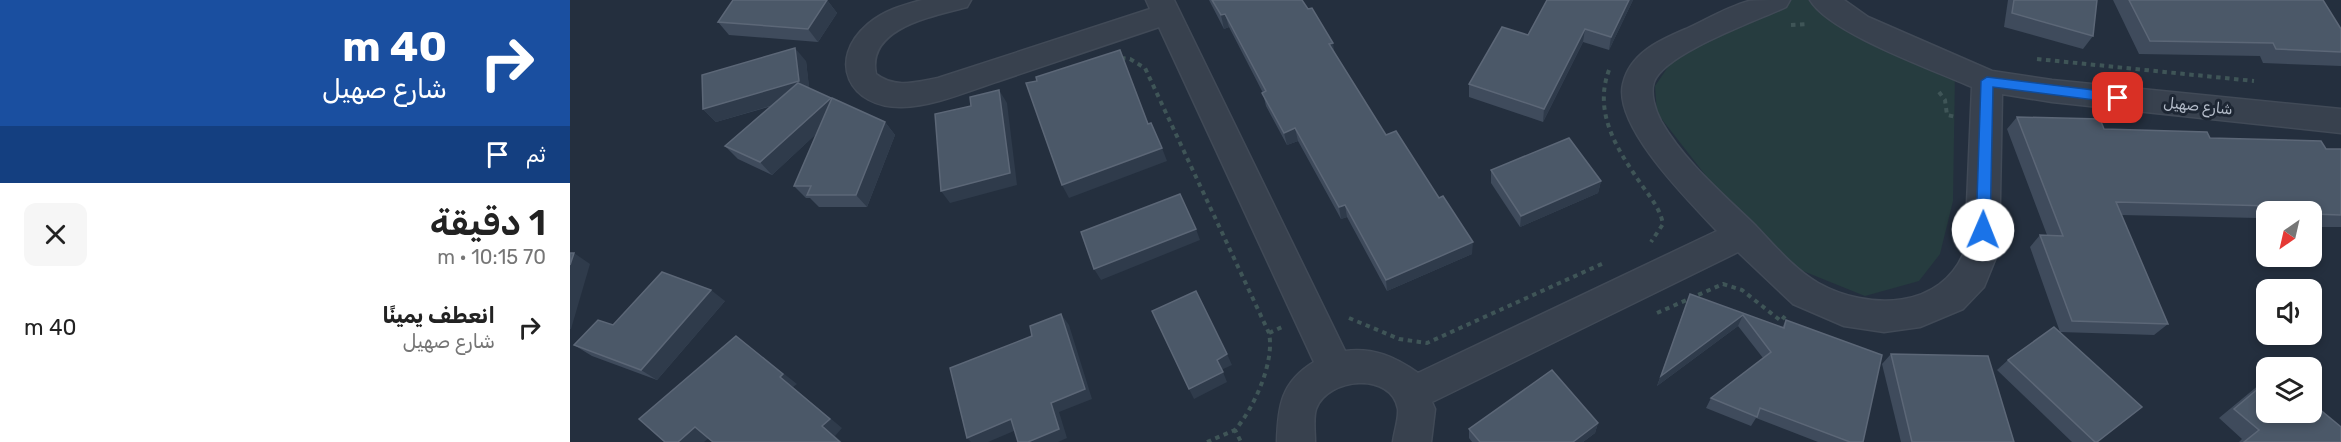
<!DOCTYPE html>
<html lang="ar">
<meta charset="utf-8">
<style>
:root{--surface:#fff;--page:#f6f6f6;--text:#222;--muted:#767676}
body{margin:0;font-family:Rubik,"Noto Naskh Arabic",sans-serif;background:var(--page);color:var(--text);direction:rtl;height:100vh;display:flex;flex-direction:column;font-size:22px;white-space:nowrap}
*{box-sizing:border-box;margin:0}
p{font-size:20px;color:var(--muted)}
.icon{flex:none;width:33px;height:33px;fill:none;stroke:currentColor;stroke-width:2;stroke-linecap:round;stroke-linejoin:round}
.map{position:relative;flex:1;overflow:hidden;direction:ltr}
.panel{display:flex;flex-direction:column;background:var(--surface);width:570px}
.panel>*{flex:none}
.guide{background:#1a4fa0;color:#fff;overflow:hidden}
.needle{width:39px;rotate:214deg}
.controls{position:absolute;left:1686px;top:201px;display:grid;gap:12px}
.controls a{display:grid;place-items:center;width:66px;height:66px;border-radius:12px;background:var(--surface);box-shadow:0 3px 9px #0003;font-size:30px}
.pin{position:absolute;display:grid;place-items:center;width:51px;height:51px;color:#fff;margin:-26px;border-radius:12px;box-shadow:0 3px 9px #0006}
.me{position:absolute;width:66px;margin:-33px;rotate:1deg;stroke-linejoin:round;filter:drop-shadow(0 0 4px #0008)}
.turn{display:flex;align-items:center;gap:21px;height:126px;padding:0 24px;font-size:27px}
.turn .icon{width:78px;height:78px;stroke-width:2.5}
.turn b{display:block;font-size:42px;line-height:51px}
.then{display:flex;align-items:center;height:57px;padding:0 24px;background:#0003;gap:12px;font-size:22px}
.round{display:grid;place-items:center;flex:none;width:63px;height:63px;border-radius:12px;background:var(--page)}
.overview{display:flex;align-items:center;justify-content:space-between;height:102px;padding:0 24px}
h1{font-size:36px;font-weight:600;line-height:45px}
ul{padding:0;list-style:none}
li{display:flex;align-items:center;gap:18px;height:84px;padding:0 24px}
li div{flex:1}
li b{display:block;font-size:22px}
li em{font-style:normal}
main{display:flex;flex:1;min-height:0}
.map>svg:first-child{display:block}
.green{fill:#263c3f}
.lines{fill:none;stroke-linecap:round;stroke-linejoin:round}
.minor-casing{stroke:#414a57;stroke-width:3}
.path{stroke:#3f5557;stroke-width:4;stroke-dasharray:4.5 4.5;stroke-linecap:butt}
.minor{fill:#38414e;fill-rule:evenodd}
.wall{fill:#3f4b5c}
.shaded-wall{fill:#2f3b4b}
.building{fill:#4b5868;stroke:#5c6777;stroke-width:1.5}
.route{fill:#1a73e8;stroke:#114b97;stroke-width:1.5}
.labels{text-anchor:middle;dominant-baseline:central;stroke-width:6;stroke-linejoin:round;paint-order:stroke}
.street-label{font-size:15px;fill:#b4bcc9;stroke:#1d2633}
</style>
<main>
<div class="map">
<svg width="1771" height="442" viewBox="0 0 1771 442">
<rect width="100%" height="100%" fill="#242f3e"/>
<!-- green -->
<path class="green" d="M1204,0h37l144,72 -2,129 -13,53 -21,27 -54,15 -72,-29 -62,-59 -74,-95 -2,-27 15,-22z"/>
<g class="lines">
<!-- minor casing -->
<g class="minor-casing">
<path id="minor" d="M352,0h49l-4,7c-32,9 -101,20 -91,67 19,15 40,8 62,4l212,-69 -4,-9h28l171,351c28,-4 50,6 73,22l299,-142c-27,-29 -104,-104 -94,-147 7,-31 37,-44 63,-55 20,-9 41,-22 63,-28 12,-1 28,-1 41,-1l-4,7c-30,14 -121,46 -132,75 -4,11 1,28 7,39 23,40 61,72 94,104 19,20 39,44 63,58 50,28 124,27 147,-33l7,-163c-38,-17 -143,-54 -162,-87h34l24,17 124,54 60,9 289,29v24l-289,-31 -50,-8 -3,156 -15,37 -21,22 -43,18 -36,5 -40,-6 -51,-22 -55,-52 -306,150 3,7 -4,33h-38c1,-10 6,-23 5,-33 -6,-37 -70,-32 -82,0 -3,9 -1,23 -1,33h-38c1,-36 4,-60 37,-80l-155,-335c-54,18 -107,36 -160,54 -31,10 -64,25 -97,26 -53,1 -76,-47 -34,-83 15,-13 35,-19 54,-24z"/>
</g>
<!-- path -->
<g class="path">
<path d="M1221,25l16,-1"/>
<path d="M551,58l9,1 15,9 124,265c6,29 -15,75 -34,97l6,12"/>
<path d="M1467,59l217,22"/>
<path d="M1039,70c-16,43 8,79 32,114 9,13 19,24 22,40l-12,18"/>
<path d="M1369,92l6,8 2,15 9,2"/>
<path d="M1087,313l66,-29 19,6 39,31 4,-5"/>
<path d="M779,318l50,21 28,4 179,-81"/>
<path d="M699,333l13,-6"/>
<path d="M637,442l28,-12"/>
</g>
<!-- minor -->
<use href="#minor" class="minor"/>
</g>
<!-- wall -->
<g class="wall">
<path d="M163,0h94l10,13 -19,29 -89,-7 -11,-13z"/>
<path d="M639,0h93l84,135 86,119 -85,37 -40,-74 -6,2 -43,-78 -11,4 -21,-39 -3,-13 -34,-66 -5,2z"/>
<path d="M977,0h86l-24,50 -26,-8 -40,80 -74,-25v-13l59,-49z"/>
<path d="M1438,0h89l-4,36 -10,13 -79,-22z"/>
<path d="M1543,0h210l18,29v37l-78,-3 -3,-7 -121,-2z"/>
<path d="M236,61l3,27 76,34 10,13 -28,72h-48l-9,-9h-4l-12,-12 23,-53 -45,42 -34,-16 -13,-13 47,-40 -56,16 -13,-13z"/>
<path d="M1447,117l87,12 222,20h15v78h-29v-15h-46v13h-4l-4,-7 -137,-3 47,109 -14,11 -94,-3 -30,-85 10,-12h7l-40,-106z"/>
<path d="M921,170l110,11 -3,12 -78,34 -29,-44z"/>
<path d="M1120,294l92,34 4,-8 77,122h-45l-62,-24 -5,8 -45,-18 5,-10 52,-40 -25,-32 -81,60z"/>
<path d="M155,301l-68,79 -65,-24 -18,-11 39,-20z"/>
<path d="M1321,354l123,88h-113l-19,-78z"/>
<path d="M1438,360l89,82h-25l-75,-72z"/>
<path d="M1696,380v32l75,30h-102l3,-3 -23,-21 41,-34z"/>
<path d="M1028,423l-3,10 -12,9h-111l-3,-4v-9z"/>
</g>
<!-- shaded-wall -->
<g class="shaded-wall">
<path d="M257,0l10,13 -19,29 -10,-13z"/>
<path d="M1059,0h4l-24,50 2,-13z"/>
<path d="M655,14l4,13 -5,2 -3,-14z"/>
<path d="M1015,29l-2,13 -40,80 1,-13z"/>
<path d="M763,43l2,13 -6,-12z"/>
<path d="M225,48l11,13 4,33 -94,28 -13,-13z"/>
<path d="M429,90l8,13 10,82 -67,18 -9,-12z"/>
<path d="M261,98l10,13 -69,64 -12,-13z"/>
<path d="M315,122l10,13 -28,72 -11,-12z"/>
<path d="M725,128l3,13 -11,4 -3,-12z"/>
<path d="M592,148l5,13 -98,37 -7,-13z"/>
<path d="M1031,181l-3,12 -78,34 1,-11z"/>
<path d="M775,205l2,12 -6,2 -2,-12z"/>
<path d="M626,229l4,11 -99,40 -7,-11z"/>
<path d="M903,242l-1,12 -85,37 -1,-11z"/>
<path d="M4,253l16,11 -19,65h-1v-64z"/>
<path d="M141,290l14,11 -68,79 -16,-10z"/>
<path d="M491,314l8,11 23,74 -33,13 8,26 -9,4h-30z"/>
<path d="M1173,315l-5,11 -81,60 4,-10z"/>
<path d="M180,347l47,37 -4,3 49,41 -7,8 7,6h-2l-18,-16z"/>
<path d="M657,354l5,11 -11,5 -4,-10z"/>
<path d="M653,372l4,10 -33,17 -5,-10z"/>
<path d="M441,419l10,9 -33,14h-17l-4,-4z"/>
<path d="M1028,423l-3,10 -12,9h-10z"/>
<path d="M125,427l16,9 -7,6h-26z"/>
</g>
<!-- building -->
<g class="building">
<path d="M163,0h94l-19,29 -90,-7z"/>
<path d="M642,0h90l6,9 4,-1 21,35 -4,1 57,91 10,-4 43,67 4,-2 30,46 -87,38 -41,-75 -6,2 -44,-79 -11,5 -22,-40 4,-2 -41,-77 -4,1z"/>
<path d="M977,0h82l-18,37 -26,-8 -41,80 -75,-25 33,-57 26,8z"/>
<path d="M1444,0h83l-4,36 -81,-23z"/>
<path d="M1559,0h194l18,29v23l-65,-3 -3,-6 -123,-2z"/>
<path d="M225,48l4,33 -96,28 -1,-34z"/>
<path d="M550,50l28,74 3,-1 11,25 -100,37 -36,-102 11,-2 -1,-4z"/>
<path d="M228,83l33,15 -71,64 -35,-16z"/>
<path d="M429,90l11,83 -69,18 -6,-77 36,-8 -1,-9z"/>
<path d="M262,98l53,24 -29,73h-49l4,-9h-17z"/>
<path d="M1447,117l83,2 4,10 103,3 3,6 111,3 5,8h15v66l-29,-1v-2h-37l-2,-6 -157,-4 52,122 -96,-3 -32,-86 23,1z"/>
<path d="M999,138l32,43 -80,35 -30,-46z"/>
<path d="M610,194l16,35 -102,40 -13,-37z"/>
<path d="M0,253h4l-4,12z"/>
<path d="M92,272l49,18 -70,80 -67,-25 24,-25 15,5z"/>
<path d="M626,291l31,63 -10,6 6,12 -34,17 -37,-78z"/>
<path d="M1120,294l94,34 2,-8 96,35 -19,87h-13l-90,-34 -3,9 -46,-19 60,-46 -28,-37 -82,61z"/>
<path d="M491,314l24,75 -34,14 8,26 -31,13h-10l-7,-23 -44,19 -17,-70 82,-32 -2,-10z"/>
<path d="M1484,327l88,80 -45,35h-2l-87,-82z"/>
<path d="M166,336l47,38 -3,3 50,42 -8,7 18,16h-127l-18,-15 -17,15h-13l-26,-23z"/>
<path d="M1321,354l97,2 26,86h-102z"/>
<path d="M982,370l46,53 -25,19h-93l-11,-13z"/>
<path d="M1696,382v30h46v-9l29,24v15h-97l15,-12 -25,-21z"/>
</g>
<!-- route -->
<path class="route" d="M1417,77l131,16 7,5 -7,5 -125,-16 -3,143 -7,5 -7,-5 5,-149z"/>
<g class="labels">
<!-- street labels -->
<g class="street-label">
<text transform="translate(1628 106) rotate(6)">شارع صهيل</text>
</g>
</g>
</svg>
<div class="controls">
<a><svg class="needle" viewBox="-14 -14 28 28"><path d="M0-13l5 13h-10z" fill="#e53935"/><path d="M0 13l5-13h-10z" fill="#767676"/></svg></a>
<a><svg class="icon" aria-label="sound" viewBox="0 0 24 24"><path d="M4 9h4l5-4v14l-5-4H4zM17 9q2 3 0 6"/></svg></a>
<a><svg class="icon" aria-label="layers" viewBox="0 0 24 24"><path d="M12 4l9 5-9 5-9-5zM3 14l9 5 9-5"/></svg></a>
</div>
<div class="pin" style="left:1548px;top:98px;background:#d93025"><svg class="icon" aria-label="arrive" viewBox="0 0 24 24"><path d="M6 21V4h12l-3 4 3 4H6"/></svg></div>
<svg class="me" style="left:1413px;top:230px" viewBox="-20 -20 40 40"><circle r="19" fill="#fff"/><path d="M0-13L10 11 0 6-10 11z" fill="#1a73e8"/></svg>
</div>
<section class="panel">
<div class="guide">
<div class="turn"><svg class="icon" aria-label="right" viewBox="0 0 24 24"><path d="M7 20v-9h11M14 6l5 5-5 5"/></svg><div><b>40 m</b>شارع صهيل</div></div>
<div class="then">ثم<svg class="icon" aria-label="arrive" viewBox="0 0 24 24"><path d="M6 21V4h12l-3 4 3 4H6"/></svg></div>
</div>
<div class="overview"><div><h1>1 دقيقة</h1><p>70 m · 10:15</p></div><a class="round"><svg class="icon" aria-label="close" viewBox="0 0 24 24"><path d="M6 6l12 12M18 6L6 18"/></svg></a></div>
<ul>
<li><svg class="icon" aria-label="right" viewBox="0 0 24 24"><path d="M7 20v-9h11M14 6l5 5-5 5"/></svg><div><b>انعطف يمينًا</b><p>شارع صهيل</p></div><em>40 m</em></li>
</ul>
</section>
</main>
